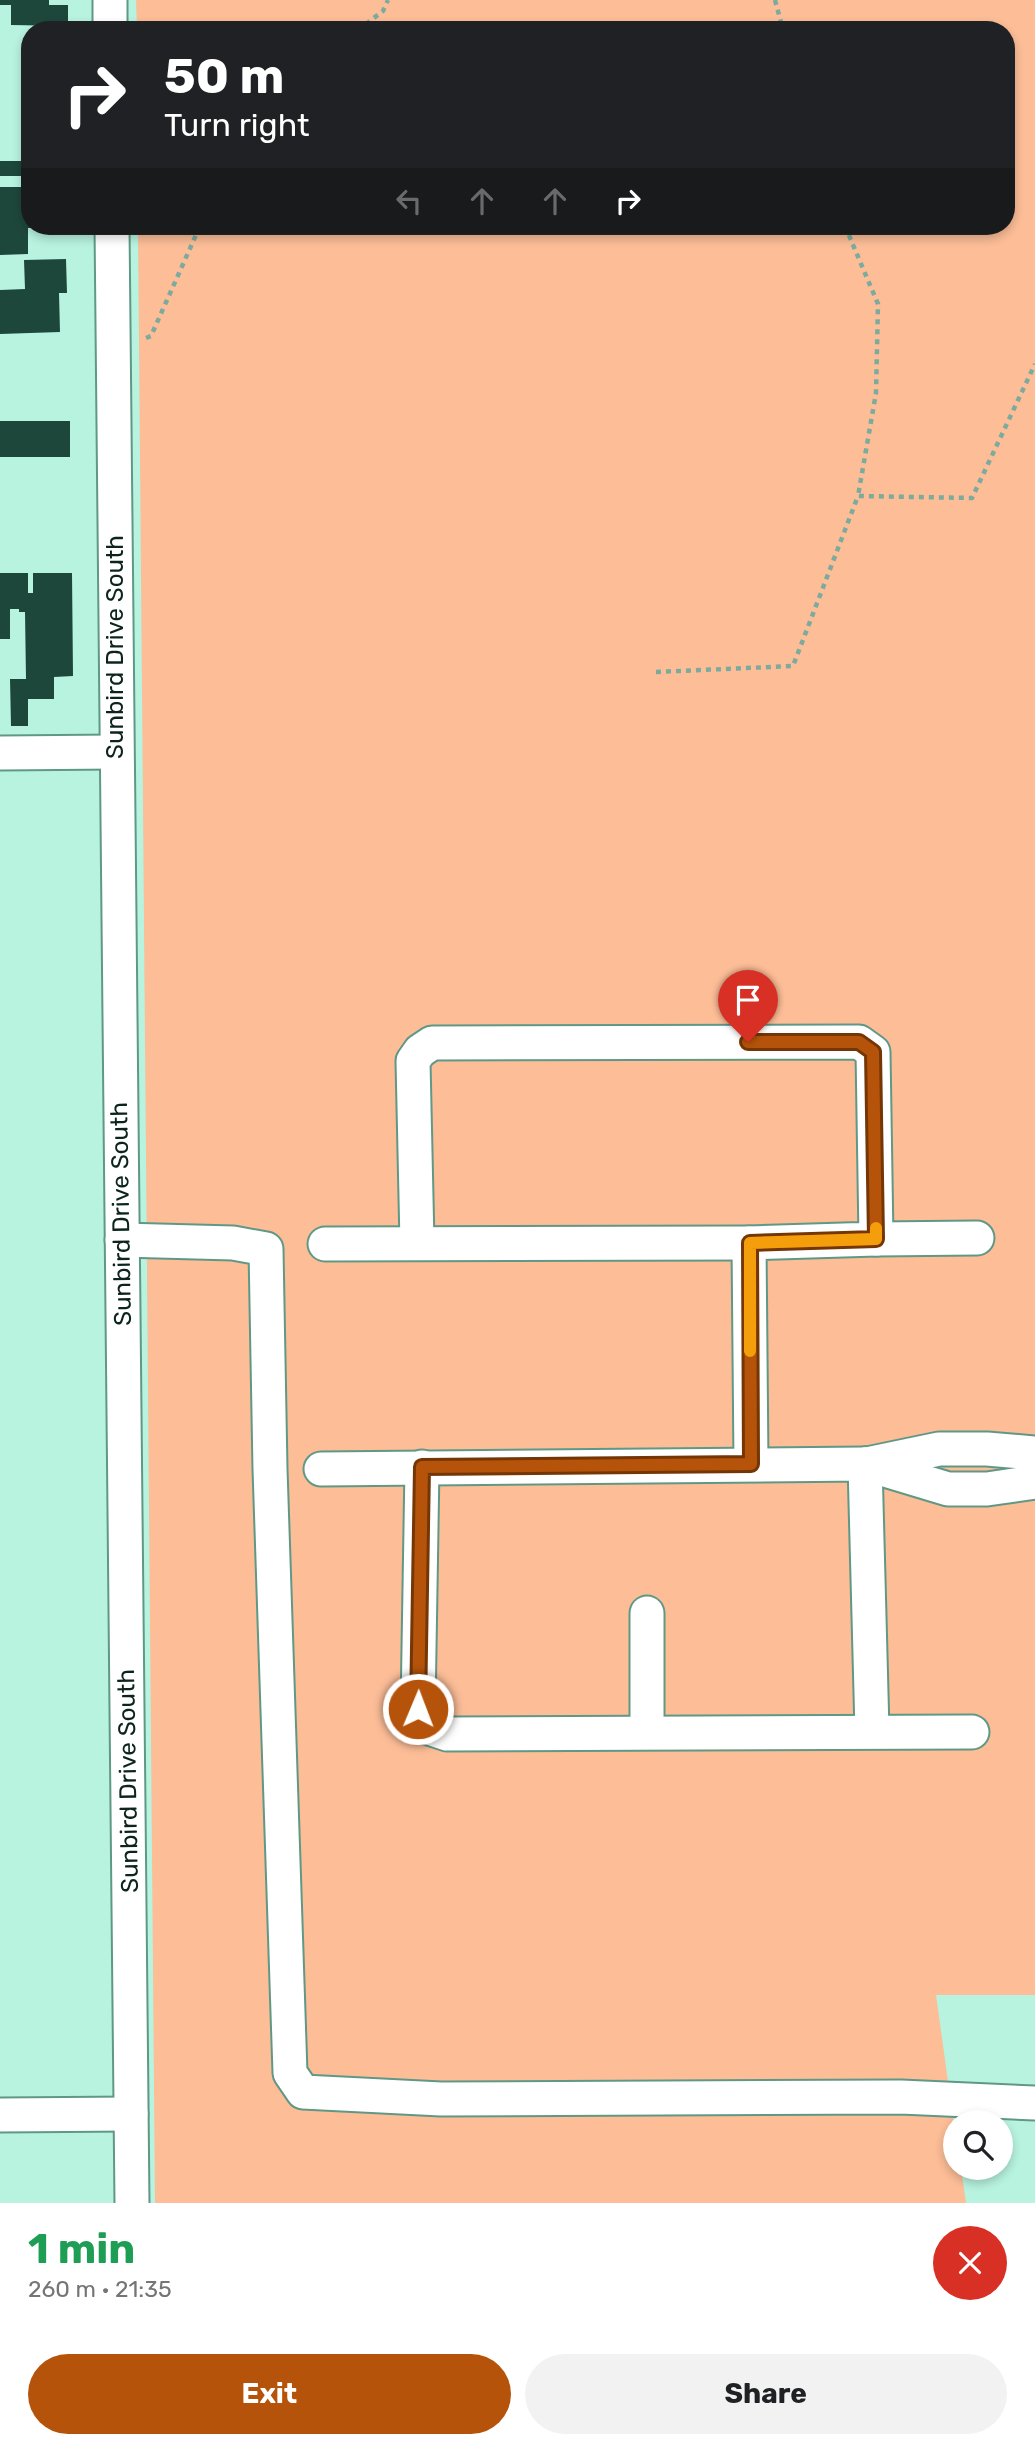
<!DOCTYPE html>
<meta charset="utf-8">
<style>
:root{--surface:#fff;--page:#f2f2f2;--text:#202124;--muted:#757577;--accent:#b45309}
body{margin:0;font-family:Rubik,sans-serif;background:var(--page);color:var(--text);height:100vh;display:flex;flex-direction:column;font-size:26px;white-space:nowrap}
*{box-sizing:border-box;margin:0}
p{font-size:23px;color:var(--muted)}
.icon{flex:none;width:38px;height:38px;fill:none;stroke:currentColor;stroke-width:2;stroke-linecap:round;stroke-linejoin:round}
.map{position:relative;height:2203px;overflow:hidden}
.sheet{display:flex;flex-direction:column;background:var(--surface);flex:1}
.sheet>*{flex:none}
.hud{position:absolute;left:21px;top:21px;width:994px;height:214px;border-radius:28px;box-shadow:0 4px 10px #0003;background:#202124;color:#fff;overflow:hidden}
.tools{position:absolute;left:943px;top:2110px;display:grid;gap:14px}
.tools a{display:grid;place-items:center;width:70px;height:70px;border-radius:50%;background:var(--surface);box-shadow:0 4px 10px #0003;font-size:35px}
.pin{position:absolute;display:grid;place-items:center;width:60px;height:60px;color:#fff;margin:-72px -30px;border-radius:50% 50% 50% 0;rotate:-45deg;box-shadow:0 0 7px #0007}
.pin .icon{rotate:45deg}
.me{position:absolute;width:77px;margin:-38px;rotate:1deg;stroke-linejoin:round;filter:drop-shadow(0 0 5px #0008)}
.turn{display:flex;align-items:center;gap:24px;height:147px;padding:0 28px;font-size:32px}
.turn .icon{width:91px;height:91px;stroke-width:2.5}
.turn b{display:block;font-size:49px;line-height:60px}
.lanes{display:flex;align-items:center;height:66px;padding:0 28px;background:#0003;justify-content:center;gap:35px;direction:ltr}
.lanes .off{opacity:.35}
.round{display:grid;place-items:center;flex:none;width:74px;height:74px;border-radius:37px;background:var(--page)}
.head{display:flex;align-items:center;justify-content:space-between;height:119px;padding:0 28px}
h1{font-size:42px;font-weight:700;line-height:52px;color:#1e9e55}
.action{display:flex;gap:14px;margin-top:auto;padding:14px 28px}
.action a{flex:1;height:80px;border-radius:42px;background:var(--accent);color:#fff;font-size:28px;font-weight:700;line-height:80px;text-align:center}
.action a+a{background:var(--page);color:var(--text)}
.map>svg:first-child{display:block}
.green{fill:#fcbd97}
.building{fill:#1e473c}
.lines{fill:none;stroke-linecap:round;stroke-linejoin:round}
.street-casing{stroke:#609886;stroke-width:37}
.path{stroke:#7cab9d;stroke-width:4.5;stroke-dasharray:5 5;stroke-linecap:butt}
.street{stroke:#fff;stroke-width:33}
.route-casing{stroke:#753606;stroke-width:18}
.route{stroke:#b45309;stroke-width:12}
.slow{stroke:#f59e0b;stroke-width:12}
.labels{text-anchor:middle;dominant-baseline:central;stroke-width:7;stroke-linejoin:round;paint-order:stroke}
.street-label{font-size:24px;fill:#0c241d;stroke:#fff}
</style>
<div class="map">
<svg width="1035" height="2203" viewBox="0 0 1035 2203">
<rect width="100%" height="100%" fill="#b8f3e0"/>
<!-- green -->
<path class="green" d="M136,0h899v1995h-99l19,137 1,36h5l5,35h-811l-17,-1977h868v-196h-869z"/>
<!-- building -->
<g class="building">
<path d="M0,0h49v5h19v21l-57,-1v-20h-11z"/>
<rect x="0" y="161" width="30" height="15"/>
<path d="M0,187h30v39h4v2h-6v26l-28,1z"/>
<path d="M66,259l1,34h-8l1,39 -60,2v-44l25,-1 -1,-29z"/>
<rect x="0" y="421" width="70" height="36"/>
<path d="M0,573h28v20h5v-20h39l1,103 -19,1v22h-26v27h-17l-1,-47h16l-1,-67h-6v-3h-9v30h-10z"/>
</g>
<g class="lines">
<!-- street casing -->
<g class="street-casing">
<g id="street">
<path d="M110,0v30"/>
<path d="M112,226l20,1977"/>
<path d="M0,753l116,-1"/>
<path d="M876,1239l101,-1"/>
<path d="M122,1240l111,3 33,6 4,220 20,604 13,19 138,7 460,-2 134,6"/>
<path d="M417,1243l-4,-182 7,-10 12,-8 427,-1 14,10 3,187 -127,4 2,221"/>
<path d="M325,1244l424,-1"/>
<path d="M865,1464l83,25h39l48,-7"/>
<path d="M867,1464l72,-15h48l48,4"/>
<path d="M422,1467l-4,242 8,18 21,7 525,-2"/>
<path d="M321,1469l544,-5 7,267"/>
<path d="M647,1613v119"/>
<path d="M0,2115l131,-1"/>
</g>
</g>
<!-- path -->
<g class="path">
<path d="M775,0l8,30"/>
<path d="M358,30l25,-19 5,-11"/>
<path d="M845,226l33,78 -2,89 -18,103"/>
<path d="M146,338l5,-2 49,-110"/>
<path d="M656,672l137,-6 65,-170 114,2 63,-134"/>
</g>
<!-- street -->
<use href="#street" class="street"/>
</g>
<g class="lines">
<!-- route casing -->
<g class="route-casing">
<path id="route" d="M418,1709l4,-242 329,-3 -1,-221 126,-4 -3,-187 -14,-10h-111"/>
</g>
<!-- route -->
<use href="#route" class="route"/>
<!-- slow -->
<path class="slow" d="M750,1351v-108l126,-4v-11"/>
</g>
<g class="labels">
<!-- street labels -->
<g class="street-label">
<text transform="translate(115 647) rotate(-90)">Sunbird Drive South</text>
<text transform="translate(121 1214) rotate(-91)">Sunbird Drive South</text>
<text transform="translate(128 1781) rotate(-91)">Sunbird Drive South</text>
</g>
</g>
</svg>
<div class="tools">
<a><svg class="icon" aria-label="search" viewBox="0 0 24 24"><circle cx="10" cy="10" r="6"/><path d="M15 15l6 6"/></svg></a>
</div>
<div class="pin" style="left:748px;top:1042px;background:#d93025"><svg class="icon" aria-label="arrive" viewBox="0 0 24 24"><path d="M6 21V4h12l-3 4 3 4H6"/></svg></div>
<svg class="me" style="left:418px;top:1709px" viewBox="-20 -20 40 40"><circle r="17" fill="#b45309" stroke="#fff" stroke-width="3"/><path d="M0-11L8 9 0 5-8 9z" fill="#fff"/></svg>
<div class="hud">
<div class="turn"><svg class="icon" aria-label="right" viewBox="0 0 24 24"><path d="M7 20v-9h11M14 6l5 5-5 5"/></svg><div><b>50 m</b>Turn right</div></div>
<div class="lanes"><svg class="icon off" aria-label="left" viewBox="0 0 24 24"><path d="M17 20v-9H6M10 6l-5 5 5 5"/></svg><svg class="icon off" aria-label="ahead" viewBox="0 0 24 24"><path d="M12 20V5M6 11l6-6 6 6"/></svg><svg class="icon off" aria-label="ahead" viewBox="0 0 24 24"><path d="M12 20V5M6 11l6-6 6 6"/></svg><svg class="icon" aria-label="right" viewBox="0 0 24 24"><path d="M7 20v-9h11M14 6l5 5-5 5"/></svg></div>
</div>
</div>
<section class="sheet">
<div class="head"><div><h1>1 min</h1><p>260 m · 21:35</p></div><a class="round" style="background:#d93025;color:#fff"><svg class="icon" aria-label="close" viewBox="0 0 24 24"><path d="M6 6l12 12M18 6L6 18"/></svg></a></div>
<div class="action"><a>Exit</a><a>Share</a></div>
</section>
